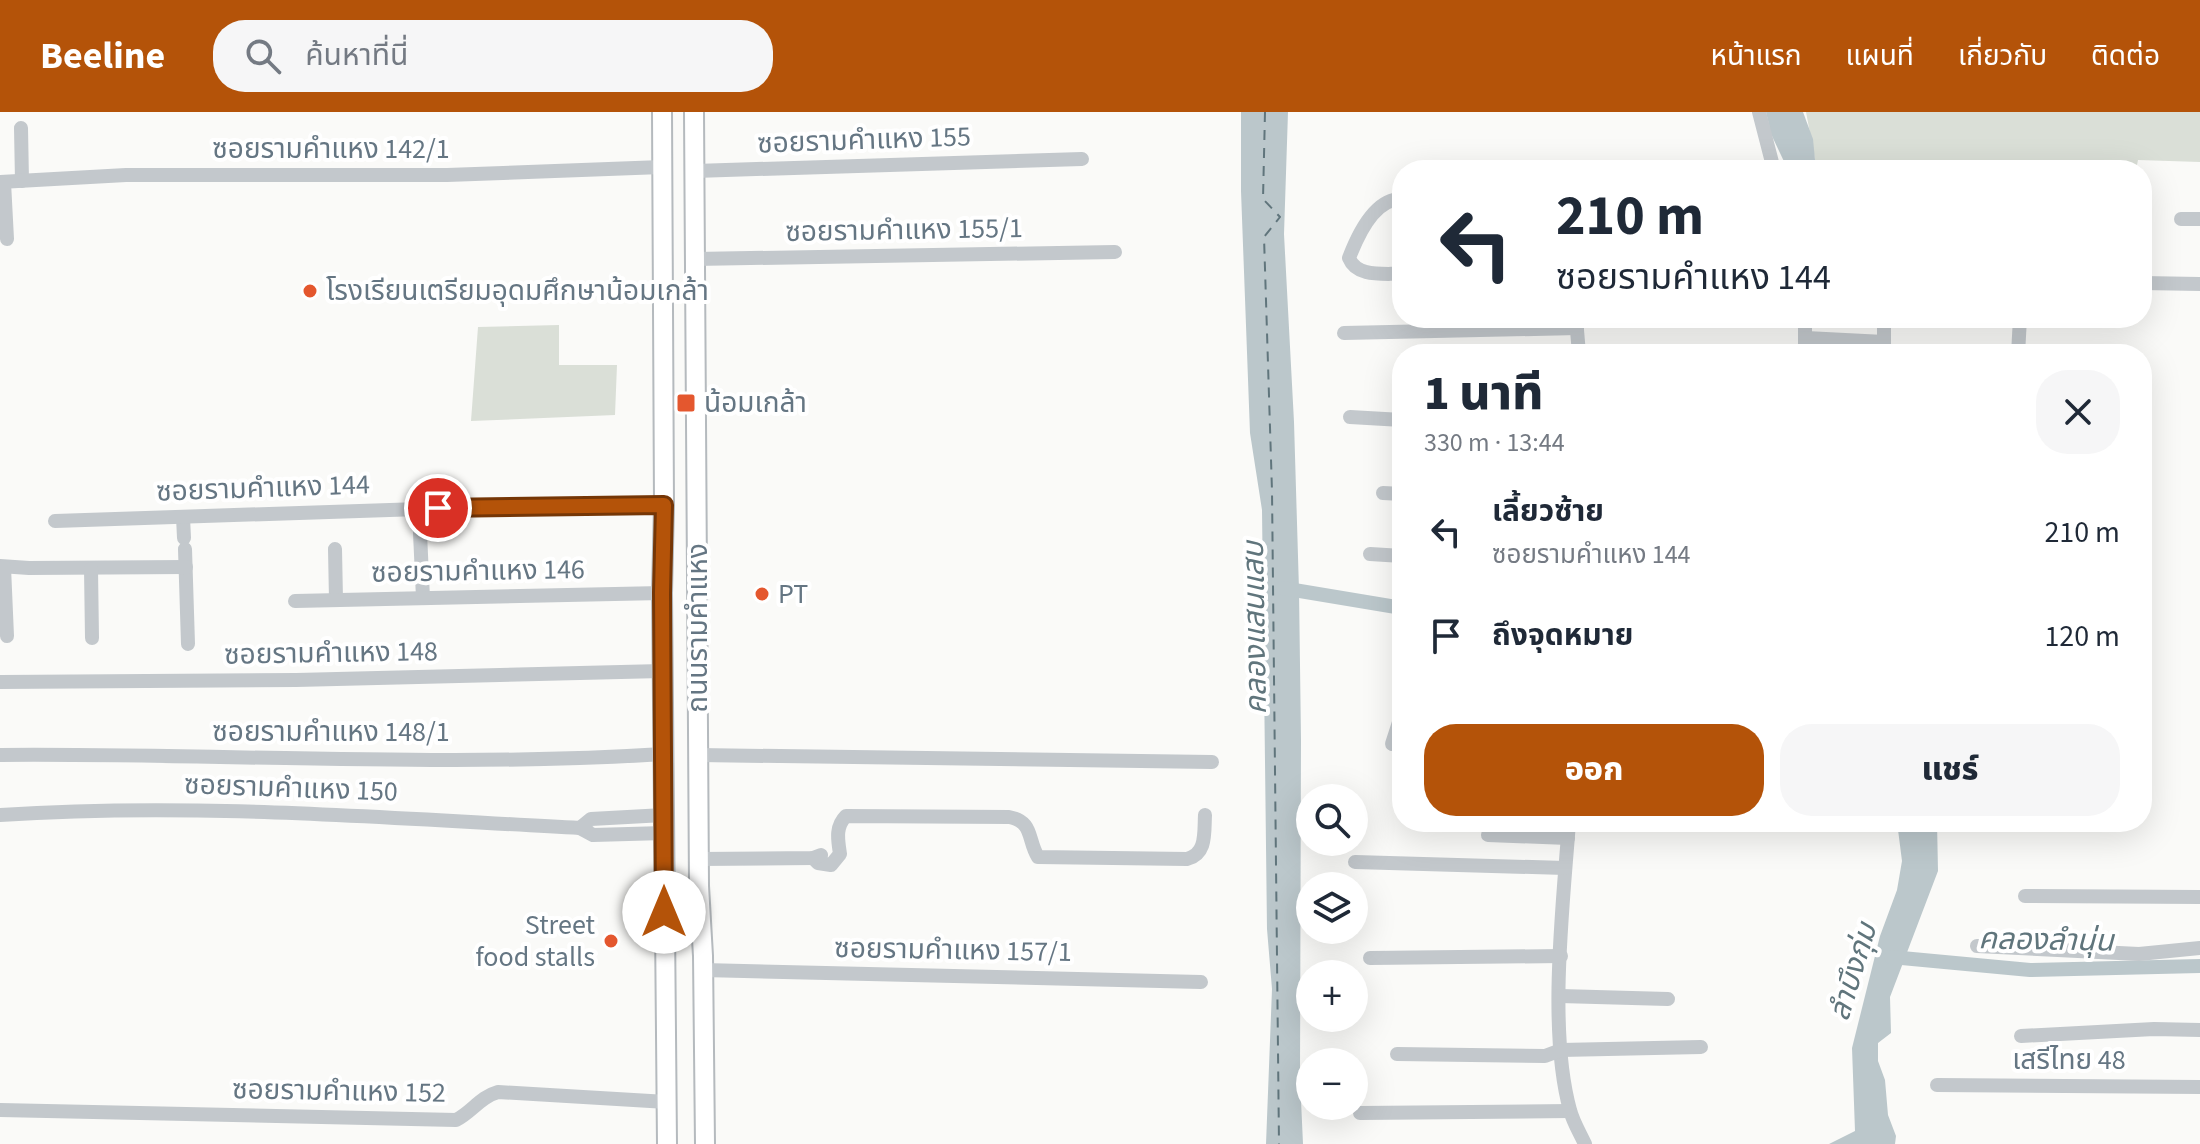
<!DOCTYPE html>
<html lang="th">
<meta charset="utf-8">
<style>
:root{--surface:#fff;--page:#f6f6f7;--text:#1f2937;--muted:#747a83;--accent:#b45309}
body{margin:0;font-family:"Source Sans 3","Noto Sans Thai",sans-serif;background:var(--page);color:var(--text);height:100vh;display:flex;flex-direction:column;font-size:30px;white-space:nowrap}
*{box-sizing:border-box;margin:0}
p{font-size:26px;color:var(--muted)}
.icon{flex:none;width:44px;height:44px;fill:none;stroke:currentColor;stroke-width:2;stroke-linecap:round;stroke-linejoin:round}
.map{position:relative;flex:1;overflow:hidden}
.side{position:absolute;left:1392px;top:232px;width:760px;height:488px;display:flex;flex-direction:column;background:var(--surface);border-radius:32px;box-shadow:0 8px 32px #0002}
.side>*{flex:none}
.banner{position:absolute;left:1392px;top:48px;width:760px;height:168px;border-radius:32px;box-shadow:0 8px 32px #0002;background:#fff;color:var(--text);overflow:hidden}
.buttons{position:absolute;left:1296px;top:672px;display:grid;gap:16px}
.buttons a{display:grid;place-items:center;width:72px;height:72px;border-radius:50%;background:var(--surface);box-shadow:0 8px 32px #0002;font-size:40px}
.pin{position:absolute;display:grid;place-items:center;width:68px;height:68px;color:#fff;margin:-34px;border:4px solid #fff;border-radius:50%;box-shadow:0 2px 8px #0007}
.me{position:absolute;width:88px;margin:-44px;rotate:0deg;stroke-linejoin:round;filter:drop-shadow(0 0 6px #0008)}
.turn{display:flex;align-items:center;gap:28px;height:168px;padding:0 32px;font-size:36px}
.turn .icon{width:104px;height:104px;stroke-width:2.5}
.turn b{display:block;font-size:56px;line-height:68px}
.round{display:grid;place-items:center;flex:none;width:84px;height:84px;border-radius:32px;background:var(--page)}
.summary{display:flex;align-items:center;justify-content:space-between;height:136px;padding:0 32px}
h1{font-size:48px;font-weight:800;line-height:60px}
.cta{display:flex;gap:16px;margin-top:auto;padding:16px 32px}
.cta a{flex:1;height:92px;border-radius:32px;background:var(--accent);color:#fff;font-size:32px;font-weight:800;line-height:92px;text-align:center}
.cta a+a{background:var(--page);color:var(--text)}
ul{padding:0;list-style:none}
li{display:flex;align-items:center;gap:24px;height:104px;padding:0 32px}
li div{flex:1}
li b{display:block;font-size:30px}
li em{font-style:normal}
header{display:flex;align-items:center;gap:48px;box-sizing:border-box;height:112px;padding:0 40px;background:var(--accent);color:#fff}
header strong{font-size:38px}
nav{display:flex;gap:44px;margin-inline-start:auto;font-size:28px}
.search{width:560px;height:72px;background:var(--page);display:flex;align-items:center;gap:20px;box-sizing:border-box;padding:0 28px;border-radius:32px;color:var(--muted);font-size:30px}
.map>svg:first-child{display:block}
.green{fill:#dadfd7}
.water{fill:#bbc7cb}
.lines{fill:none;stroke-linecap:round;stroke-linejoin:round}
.canal{stroke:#bbc7cb;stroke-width:14}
.ferry{stroke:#60757c;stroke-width:2;stroke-dasharray:10 8;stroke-linecap:butt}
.major-casing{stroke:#b5babe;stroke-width:22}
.minor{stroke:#c3c8cc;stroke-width:14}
.major{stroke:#fff;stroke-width:18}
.route-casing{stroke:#753606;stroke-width:20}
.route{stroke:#b45309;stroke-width:14}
.poi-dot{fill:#e4572e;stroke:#fff;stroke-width:3}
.labels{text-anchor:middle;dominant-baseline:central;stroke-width:8;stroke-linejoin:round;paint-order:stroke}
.street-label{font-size:28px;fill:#657683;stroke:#fff}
.poi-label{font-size:28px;fill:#657683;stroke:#fff;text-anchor:start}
.water-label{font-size:30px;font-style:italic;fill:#60757c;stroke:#fff}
</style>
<header>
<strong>Beeline</strong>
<div class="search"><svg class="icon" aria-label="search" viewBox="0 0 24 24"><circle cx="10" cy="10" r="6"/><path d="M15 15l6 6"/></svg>ค้นหาที่นี่</div>
<nav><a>หน้าแรก</a><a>แผนที่</a><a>เกี่ยวกับ</a><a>ติดต่อ</a></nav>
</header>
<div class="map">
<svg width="2200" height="1032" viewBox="0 0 2200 1032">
<rect width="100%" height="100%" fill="#fafaf8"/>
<!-- green -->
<g class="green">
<path d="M1806,0h394v50l-62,-2 -2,10h-319z"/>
<path d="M559,213v40h58l-2,50 -144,6 7,-94z"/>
</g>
<!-- water -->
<g class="water">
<path d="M1241,0h47l-4,122 10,188 5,168 2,150 -1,338 3,66h-37l6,-155 -5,-60 -5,-419 -12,-77 -9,-242z"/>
<path d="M1766,0h37l10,27 3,31h-28l-17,-36z"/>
<path d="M1897,710h40l1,49 -48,126 1,36 -13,10v18l7,19 3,35 8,21 -1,8h-66l26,-13 -3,-83 28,-112 17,-46 5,-29z"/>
</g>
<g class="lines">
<!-- canal -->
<g class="canal">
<path d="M1282,476l120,20"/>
<path d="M1891,845l139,13 170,-4"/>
</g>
<!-- ferry -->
<path class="ferry" d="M1265,0l-2,87 17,18 -16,20 8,254 7,653"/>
<!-- major casing -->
<g class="major-casing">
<g id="major">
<path d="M662,0l2,393 -2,88 5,551"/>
<path d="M694,0l5,774 4,70 2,188"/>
</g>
</g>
<!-- minor -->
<g class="minor">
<path d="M1759,0l15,58"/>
<path d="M21,16l1,53"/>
<path d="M695,59l387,-12"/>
<path d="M0,70l126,-7h321l215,-8"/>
<path d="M4,70l3,57"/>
<path d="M1402,87c-28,-1 -45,38 -53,59 8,20 35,15 53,16"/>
<path d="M2181,107h19"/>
<path d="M695,147l420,-7"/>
<path d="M2142,171l58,1"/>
<path d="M1576,206l3,36"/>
<path d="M1805,206v36"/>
<path d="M1344,221l233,-5"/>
<path d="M1806,226l78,4"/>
<path d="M1884,242v-36"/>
<path d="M2018,242l2,-36"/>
<path d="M1350,305l52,3"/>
<path d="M1383,381l19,1"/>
<path d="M183,405l1,21"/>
<path d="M55,409l482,-16h127"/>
<path d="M420,421l3,65"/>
<path d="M185,437l3,95"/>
<path d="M335,437l1,51"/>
<path d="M1370,442l32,2"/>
<path d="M0,454l29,2 157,-1"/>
<path d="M4,455l3,69"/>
<path d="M91,457l1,69"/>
<path d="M295,489l367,-8"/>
<path d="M0,570l296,-2 366,-9"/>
<path d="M1392,632l10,-31"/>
<path d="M0,643c221,-2 442,13 663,-1"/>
<path d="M699,643l513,7"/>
<path d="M0,703c193,-13 386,3 580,13"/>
<path d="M664,703l-73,4 -11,9 13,7 71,-2"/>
<path d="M1569,710c-6,84 -21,208 1,288 3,12 10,23 15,34"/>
<path d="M1488,723l80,3"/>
<path d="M813,746l5,5 13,2 9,-11c-2,-14 -5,-27 6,-38l163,1c25,5 18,22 29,40l149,2c20,-5 17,-26 18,-44"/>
<path d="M699,747l114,-1 8,-3"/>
<path d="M1355,750l210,6"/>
<path d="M2025,784l175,1"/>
<path d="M1977,834l162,8 61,-6"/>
<path d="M1370,846l191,-2"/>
<path d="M703,858l498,12"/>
<path d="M1560,884l108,3"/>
<path d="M2021,924l133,-7 46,1"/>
<path d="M1397,942l148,2 16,-6 140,-3"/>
<path d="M1937,973l263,2"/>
<path d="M0,998l456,10c16,-8 24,-23 42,-28l169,10"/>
<path d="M1360,1001l210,-2"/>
</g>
<!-- major -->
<use href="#major" class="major"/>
</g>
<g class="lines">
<!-- route casing -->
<g class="route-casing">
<path id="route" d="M438,396l226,-3 -2,88 2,319"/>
</g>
<!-- route -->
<use href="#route" class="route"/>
</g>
<!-- markers -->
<g class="poi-dot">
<circle cx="310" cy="179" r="8"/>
<rect x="676" y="281" width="20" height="20" rx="4"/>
<circle cx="762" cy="482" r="8"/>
<circle cx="611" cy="829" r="8"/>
</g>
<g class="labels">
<!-- street labels -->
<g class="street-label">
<text transform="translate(864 28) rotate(-2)">ซอยรามคำแหง 155</text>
<text x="331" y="37">ซอยรามคำแหง 142/1</text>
<text transform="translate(904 118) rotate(-1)">ซอยรามคำแหง 155/1</text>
<text transform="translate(263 376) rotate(-2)">ซอยรามคำแหง 144</text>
<text transform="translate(478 459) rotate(-1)">ซอยรามคำแหง 146</text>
<text transform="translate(698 516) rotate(-90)">ถนนรามคำแหง</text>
<text transform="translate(331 541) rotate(-1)">ซอยรามคำแหง 148</text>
<text x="331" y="620">ซอยรามคำแหง 148/1</text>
<text transform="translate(291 676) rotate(2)">ซอยรามคำแหง 150</text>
<text transform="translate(953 838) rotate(1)">ซอยรามคำแหง 157/1</text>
<text x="2069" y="948">เสรีไทย 48</text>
<text transform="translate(339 979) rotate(1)">ซอยรามคำแหง 152</text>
</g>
<!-- poi labels -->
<g class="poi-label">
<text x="326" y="179">โรงเรียนเตรียมอุดมศึกษาน้อมเกล้า</text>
<text x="704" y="291">น้อมเกล้า</text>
<text x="778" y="482">PT</text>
<text x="595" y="813" text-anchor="end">Street<tspan x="595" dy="32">food stalls</tspan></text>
</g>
<!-- water labels -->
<g class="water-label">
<text transform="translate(1255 516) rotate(-91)">คลองแสนแสบ</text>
<text transform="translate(2046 828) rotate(1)">คลองลำนุ่น</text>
<text transform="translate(1853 860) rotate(-73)">ลำบึงกุ่ม</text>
</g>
</g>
</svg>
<div class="buttons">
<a><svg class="icon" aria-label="search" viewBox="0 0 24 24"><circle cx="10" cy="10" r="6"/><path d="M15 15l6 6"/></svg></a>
<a><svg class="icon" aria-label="layers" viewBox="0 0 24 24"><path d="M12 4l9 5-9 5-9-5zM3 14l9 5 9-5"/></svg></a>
<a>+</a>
<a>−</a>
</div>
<div class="pin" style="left:438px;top:396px;background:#d93025"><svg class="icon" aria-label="arrive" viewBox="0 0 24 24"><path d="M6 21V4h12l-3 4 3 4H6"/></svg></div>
<svg class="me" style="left:664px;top:800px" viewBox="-20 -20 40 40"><circle r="19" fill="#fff"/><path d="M0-13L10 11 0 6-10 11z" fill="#b45309"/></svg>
<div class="banner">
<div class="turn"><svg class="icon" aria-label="left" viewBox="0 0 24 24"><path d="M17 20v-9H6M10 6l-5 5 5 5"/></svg><div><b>210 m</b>ซอยรามคำแหง 144</div></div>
</div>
<section class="side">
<div class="summary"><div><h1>1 นาที</h1><p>330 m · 13:44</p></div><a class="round"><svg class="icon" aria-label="close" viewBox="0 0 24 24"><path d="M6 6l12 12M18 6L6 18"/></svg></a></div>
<ul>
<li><svg class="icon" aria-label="left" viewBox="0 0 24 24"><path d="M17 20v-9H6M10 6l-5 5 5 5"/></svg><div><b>เลี้ยวซ้าย</b><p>ซอยรามคำแหง 144</p></div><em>210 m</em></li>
<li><svg class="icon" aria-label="arrive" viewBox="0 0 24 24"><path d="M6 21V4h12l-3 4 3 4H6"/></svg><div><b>ถึงจุดหมาย</b></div><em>120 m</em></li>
</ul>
<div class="cta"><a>ออก</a><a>แชร์</a></div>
</section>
</div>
